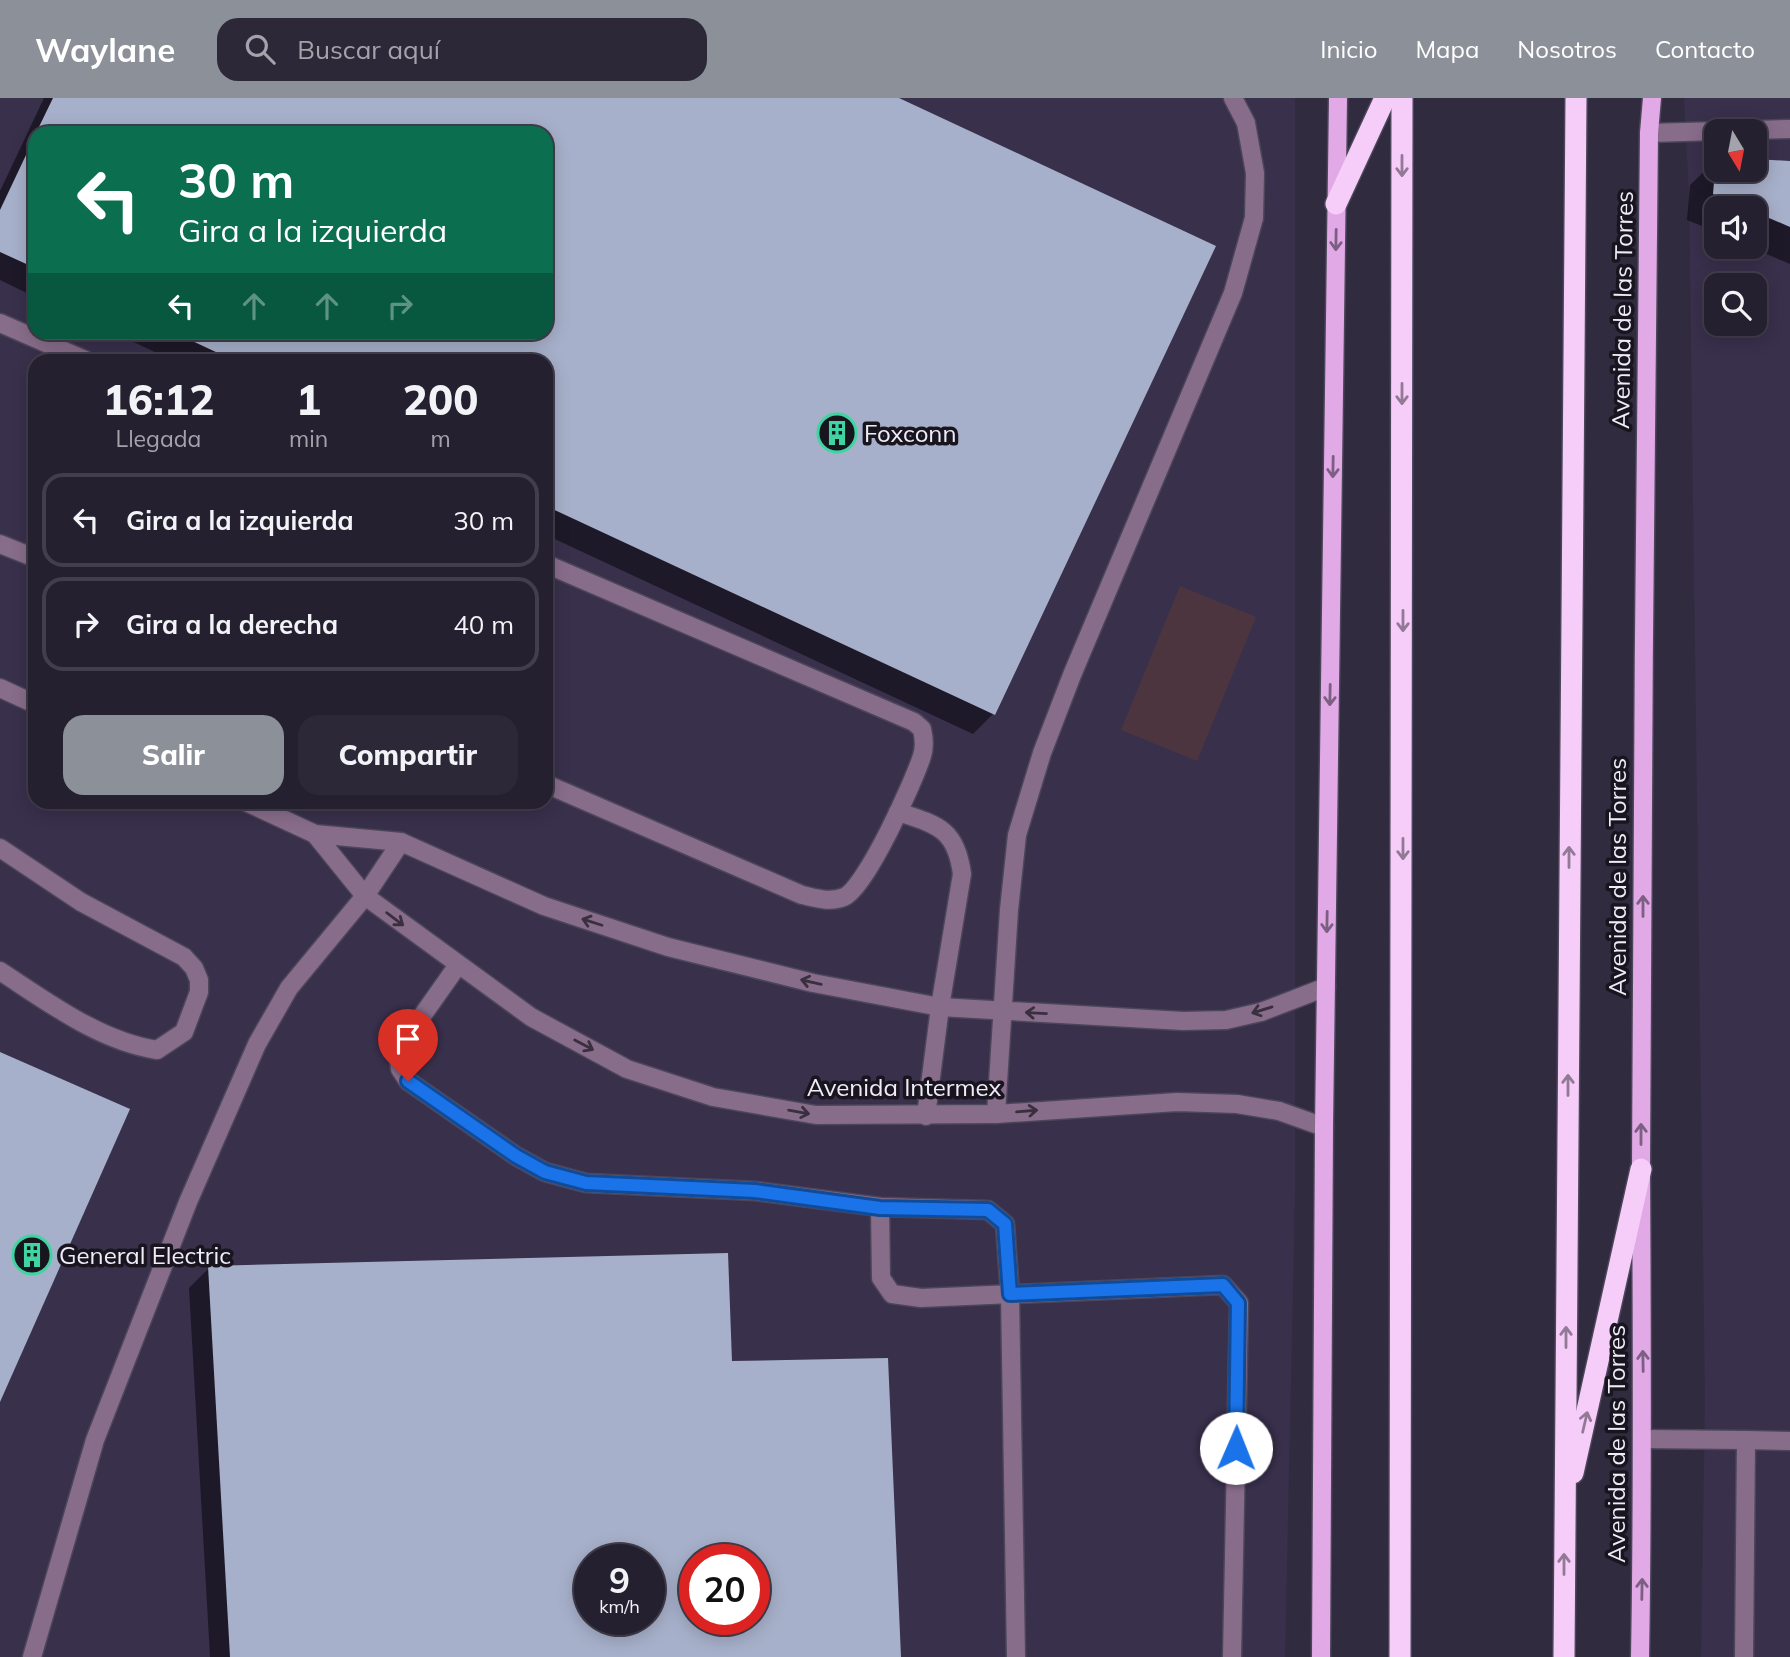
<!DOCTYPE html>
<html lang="es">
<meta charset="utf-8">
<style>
:root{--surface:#252030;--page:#2d2838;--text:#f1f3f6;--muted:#a3a3ab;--line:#423e4c;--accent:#8c9099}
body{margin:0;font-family:Mulish,sans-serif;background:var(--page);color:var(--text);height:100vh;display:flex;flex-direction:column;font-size:26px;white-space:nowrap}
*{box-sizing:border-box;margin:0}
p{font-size:23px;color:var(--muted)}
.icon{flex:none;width:38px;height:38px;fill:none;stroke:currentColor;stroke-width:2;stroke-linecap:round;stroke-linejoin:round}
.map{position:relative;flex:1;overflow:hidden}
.sheet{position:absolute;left:28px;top:256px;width:525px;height:455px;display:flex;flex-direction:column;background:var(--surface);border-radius:21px;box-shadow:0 4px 18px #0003,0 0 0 2px var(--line)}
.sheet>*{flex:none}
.hud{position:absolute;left:28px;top:28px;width:525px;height:214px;border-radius:21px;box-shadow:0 4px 18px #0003,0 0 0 2px var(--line);background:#0b6e4f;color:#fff;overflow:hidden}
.needle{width:46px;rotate:170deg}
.fabs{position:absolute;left:1704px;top:21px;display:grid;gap:14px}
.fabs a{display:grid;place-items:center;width:63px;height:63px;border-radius:14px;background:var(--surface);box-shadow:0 4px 18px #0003,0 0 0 2px var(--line);font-size:35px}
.speed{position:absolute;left:574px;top:1446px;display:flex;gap:14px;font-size:35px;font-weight:700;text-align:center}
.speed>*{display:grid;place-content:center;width:91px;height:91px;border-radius:50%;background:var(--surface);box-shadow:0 4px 18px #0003,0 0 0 2px var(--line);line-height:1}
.speed small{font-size:18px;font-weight:400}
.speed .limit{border:10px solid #d22;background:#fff;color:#111}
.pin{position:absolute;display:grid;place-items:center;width:60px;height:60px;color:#fff;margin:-72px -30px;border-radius:50% 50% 50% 0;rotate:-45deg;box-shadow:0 0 7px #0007}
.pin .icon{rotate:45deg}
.me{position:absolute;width:77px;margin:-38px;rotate:1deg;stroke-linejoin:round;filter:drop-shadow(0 0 5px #0008)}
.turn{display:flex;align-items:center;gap:24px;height:147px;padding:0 35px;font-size:32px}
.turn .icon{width:91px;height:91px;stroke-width:2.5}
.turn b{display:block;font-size:49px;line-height:60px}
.lanes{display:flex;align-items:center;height:66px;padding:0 35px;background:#0003;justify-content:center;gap:35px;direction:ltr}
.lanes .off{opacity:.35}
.eta{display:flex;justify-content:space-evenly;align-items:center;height:119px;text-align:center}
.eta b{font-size:42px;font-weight:800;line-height:49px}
.primary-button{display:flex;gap:14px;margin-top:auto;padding:14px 35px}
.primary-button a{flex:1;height:80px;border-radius:21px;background:var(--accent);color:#fff;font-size:28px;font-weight:800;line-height:80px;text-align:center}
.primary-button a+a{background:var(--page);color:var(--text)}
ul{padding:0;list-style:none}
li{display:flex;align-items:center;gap:21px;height:94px;margin:0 14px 10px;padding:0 21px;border:4px solid var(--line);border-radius:21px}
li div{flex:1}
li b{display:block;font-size:26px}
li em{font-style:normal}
header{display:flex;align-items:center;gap:42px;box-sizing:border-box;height:98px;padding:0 35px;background:var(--accent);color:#fff}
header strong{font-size:33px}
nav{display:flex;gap:38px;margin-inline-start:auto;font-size:24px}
.search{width:490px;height:63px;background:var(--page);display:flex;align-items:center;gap:18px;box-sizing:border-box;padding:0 24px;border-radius:21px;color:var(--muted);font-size:26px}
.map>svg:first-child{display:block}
.built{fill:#39304c;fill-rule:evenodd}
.green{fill:#4d3540}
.shadow{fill:#0007;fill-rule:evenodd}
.building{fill:#a7b0ca;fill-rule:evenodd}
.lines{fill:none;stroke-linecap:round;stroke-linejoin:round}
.minor-casing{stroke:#4c465a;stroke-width:21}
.major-casing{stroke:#4c465a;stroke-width:21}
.highway-casing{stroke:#4c465a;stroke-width:24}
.minor{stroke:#886d8a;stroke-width:18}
.major{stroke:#e1a9e5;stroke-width:18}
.highway{stroke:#f5cdf8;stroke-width:21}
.oneway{stroke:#927a96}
.oneway2{stroke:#7c5f82}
.oneway3{stroke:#3a2f3f}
.route-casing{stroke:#114b97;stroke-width:18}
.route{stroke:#1a73e8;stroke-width:12}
.labels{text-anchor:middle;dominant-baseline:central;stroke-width:7;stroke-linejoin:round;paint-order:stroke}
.street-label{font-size:24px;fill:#efebf9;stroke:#18151f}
.poi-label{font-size:24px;fill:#efebf9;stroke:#18151f;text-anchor:start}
</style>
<header>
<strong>Waylane</strong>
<div class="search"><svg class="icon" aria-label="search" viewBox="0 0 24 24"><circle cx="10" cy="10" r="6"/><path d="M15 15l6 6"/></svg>Buscar aquí</div>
<nav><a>Inicio</a><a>Mapa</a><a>Nosotros</a><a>Contacto</a></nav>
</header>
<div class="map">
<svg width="1790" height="1559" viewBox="0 0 1790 1559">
<rect width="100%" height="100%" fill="#312b40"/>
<!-- built -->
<g class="built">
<path d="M0,0h1295v1098l-10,461h-1285zM35,35h511v199h-511zM35,262h511v442h-511zM590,1461h59v60h-59zM695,1461h59v60h-59z"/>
<path d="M1684,0h106v1559h-89l4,-257 -16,-1203zM1717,33h38v39h-38zM1717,110h38v39h-38zM1717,187h38v39h-38z"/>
</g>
<!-- green -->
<path class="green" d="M1180,488l76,31 -59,144 -76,-31z"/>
<!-- shadow -->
<g class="shadow">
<path d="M44,0h850l99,616 -20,20 -427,-199v-175h-374l-60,-28h434v-199h-511v164l-35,-17v-89z"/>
<path d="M1717,61v11h38l35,-8v102l-40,-17h5v-39h-38v24l-30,-12 3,-35z"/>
<path d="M209,1170l521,95 169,294h-689l-21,-369zM590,1461h59v60h-59zM695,1461h59v60h-59z"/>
</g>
<!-- building -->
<g class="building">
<path d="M53,0h846l317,148 -221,469 -449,-209v-146h-313l-60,-28h373v-199h-510z"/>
<path d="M35,38v132l-35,-16v-42z"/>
<path d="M1755,61l35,2v66l-35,-15v-4h-9l-33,-14 2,-24h40z"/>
<path d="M0,954l130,57 -130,293z"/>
<path d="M728,1155l4,108 156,-3 13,299h-671l-22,-391zM590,1461h59v60h-59zM695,1461h59v60h-59z"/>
</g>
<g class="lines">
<!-- minor casing -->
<g class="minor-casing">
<g id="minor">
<path d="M1649,35l141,-4"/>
<path d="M0,225l85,37"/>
<path d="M0,446l35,14"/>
<path d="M546,466l368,158 8,7c2,9 3,18 0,27 -8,25 -56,132 -78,141 -14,6 -28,1 -42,-2l-256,-111"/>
<path d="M0,590l35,16"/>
<path d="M246,704l69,32 86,8 143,64 124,41 145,36 127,24 243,14 43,-1 35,-8 65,-25"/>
<path d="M898,714c40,13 58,17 64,62l-22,133 -14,109"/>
<path d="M315,736l50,62 166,121 96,52 86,28 103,18 180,-1 181,-12 60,2 42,7 45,16"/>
<path d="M0,750l81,54 103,55 10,11 5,12v12l-15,40 -27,18c-58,-9 -109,-48 -157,-79"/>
<path d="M458,867l-60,85 2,19 8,12 108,75 29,16 41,11 169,8 125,16 108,3 17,14 5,70 6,363"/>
<path d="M996,1016l13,-204 8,-75 25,-82 30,-78 161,-382 21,-75 1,-45 -9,-50 -13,-25"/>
<path d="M880,1109l1,71 11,16 29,4 302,-13 16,18 -7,354"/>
<path d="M1644,1341l102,1 -2,217"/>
<path d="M1746,1342l44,1"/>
<path d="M32,1559l63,-217 93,-238 69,-158 32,-56 76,-92 36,-54"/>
</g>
</g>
<!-- major casing -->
<g class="major-casing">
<g id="major">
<path d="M1321,1559l3,-530 14,-1029"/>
<path d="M1640,1559c3,-163 2,-327 1,-490 0,-345 5,-689 8,-1034l3,-35"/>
</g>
</g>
<!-- highway casing -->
<g class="highway-casing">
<g id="highway">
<path d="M1336,106l49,-106"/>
<path d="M1573,1375l68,-304"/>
<path d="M1400,1559l2,-1559"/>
<path d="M1564,1559l12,-1559"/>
</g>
</g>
<!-- minor -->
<use href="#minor" class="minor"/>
<!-- major -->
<use href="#major" class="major"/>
<!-- highway -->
<use href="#highway" class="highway"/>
</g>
<!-- one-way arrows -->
<defs><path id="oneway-shaft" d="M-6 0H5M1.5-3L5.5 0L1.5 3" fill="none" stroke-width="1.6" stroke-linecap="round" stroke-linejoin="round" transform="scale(1.75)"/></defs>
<g class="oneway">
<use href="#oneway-shaft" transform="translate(1402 68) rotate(90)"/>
<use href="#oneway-shaft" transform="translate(1402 296) rotate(90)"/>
<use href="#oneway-shaft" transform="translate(1403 523) rotate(90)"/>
<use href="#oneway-shaft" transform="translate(1403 751) rotate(90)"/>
<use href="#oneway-shaft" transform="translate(1569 759) rotate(-90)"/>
<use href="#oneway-shaft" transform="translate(1568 987) rotate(-90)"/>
<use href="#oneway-shaft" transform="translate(1566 1239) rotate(-90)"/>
<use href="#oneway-shaft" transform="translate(1585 1324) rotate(-77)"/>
<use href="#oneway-shaft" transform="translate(1564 1466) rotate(-90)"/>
</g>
<g class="oneway2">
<use href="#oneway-shaft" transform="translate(1336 142) rotate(91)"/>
<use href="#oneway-shaft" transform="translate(1333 369) rotate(91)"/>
<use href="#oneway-shaft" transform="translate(1330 597) rotate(91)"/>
<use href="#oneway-shaft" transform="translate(1643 808) rotate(-90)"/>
<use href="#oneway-shaft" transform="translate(1327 824) rotate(91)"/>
<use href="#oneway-shaft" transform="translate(1641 1036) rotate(-90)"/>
<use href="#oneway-shaft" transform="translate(1643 1263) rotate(-91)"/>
<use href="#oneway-shaft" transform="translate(1642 1491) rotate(-89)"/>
</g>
<g class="oneway3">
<use href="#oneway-shaft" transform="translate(395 821) rotate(37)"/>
<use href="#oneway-shaft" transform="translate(592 824) rotate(-162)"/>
<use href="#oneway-shaft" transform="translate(811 884) rotate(-167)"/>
<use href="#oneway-shaft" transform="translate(1262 912) rotate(163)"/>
<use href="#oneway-shaft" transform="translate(1036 915) rotate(-177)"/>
<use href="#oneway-shaft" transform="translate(584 947) rotate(28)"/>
<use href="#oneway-shaft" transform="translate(1027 1013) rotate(-5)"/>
<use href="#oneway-shaft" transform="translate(799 1014) rotate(10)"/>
</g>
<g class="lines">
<!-- route casing -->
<g class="route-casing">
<path id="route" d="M408,983l108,75 29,16 41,11 169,8 125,17 108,2 17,14 5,70 213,-9 15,18 -2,145"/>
</g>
<!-- route -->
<use href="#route" class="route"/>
</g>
<!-- icons -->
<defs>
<g id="building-ring" transform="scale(2.0125)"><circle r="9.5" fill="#18151f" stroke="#40d4a2" stroke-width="1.5"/><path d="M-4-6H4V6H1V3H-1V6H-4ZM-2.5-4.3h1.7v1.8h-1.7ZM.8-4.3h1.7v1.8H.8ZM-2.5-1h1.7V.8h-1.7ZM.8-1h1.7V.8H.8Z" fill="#40d4a2"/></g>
</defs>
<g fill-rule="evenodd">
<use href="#building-ring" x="837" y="335"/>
<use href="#building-ring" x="32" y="1157"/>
</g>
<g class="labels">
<!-- street labels -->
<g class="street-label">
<text transform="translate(1622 212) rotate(-89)">Avenida de las Torres</text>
<text transform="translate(1617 779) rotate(-90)">Avenida de las Torres</text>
<text x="904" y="989">Avenida Intermex</text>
<text transform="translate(1616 1346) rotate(-90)">Avenida de las Torres</text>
</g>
<!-- poi labels -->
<g class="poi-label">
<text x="864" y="335">Foxconn</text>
<text x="59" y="1157">General Electric</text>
</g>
</g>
</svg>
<div class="fabs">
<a><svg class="needle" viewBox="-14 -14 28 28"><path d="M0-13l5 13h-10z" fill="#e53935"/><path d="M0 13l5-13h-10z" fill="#a3a3ab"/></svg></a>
<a><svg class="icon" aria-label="sound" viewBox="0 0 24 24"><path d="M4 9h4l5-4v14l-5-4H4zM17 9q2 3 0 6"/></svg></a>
<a><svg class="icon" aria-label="search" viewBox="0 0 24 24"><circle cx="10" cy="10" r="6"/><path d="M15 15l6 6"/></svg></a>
</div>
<div class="speed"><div>9<small>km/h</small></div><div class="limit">20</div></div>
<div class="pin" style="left:408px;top:983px;background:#d93025"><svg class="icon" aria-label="arrive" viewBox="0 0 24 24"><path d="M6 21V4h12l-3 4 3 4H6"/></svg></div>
<svg class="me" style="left:1236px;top:1350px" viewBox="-20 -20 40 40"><circle r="19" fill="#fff"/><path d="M0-13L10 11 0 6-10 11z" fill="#1a73e8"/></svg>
<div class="hud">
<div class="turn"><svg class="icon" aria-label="left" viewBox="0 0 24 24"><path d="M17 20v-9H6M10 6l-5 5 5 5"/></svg><div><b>30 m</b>Gira a la izquierda</div></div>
<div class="lanes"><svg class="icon" aria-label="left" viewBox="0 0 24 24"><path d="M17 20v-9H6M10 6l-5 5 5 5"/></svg><svg class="icon off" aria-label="ahead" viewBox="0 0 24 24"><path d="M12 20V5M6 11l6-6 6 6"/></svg><svg class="icon off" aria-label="ahead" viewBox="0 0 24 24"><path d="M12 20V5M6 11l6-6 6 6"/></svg><svg class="icon off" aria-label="right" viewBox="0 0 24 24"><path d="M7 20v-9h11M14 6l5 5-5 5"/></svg></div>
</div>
<section class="sheet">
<div class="eta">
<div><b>16:12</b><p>Llegada</p></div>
<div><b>1</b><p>min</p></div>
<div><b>200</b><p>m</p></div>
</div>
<ul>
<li><svg class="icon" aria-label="left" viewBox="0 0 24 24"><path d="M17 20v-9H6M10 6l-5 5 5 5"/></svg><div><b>Gira a la izquierda</b></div><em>30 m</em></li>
<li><svg class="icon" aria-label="right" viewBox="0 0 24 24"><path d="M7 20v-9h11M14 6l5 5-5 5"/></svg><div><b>Gira a la derecha</b></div><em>40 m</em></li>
</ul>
<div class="primary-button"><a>Salir</a><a>Compartir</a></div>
</section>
</div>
